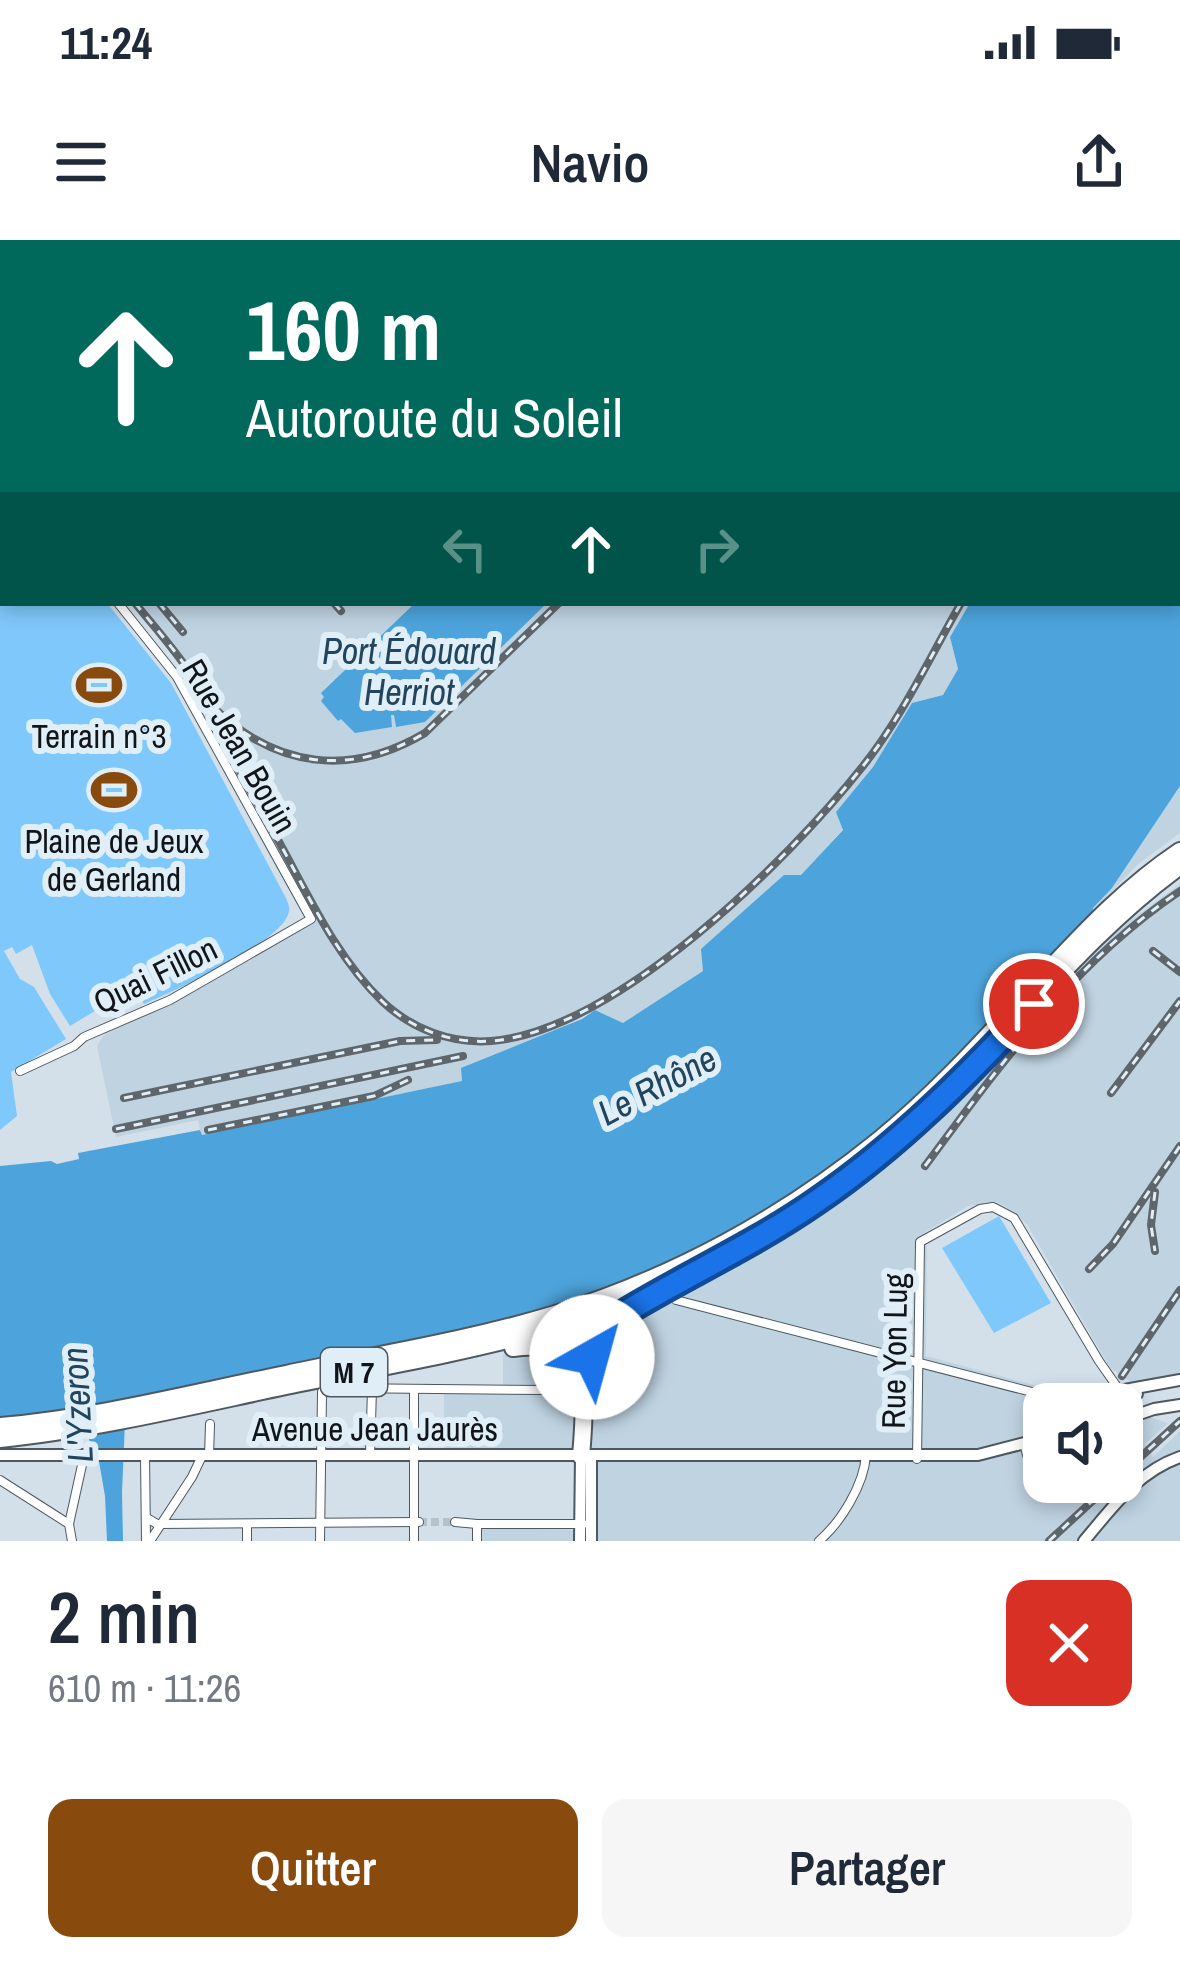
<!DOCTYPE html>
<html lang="fr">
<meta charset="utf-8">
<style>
:root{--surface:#fff;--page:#f6f6f7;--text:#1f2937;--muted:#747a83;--accent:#894b0d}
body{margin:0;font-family:"Archivo Narrow",sans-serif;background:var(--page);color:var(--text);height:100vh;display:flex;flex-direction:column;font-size:45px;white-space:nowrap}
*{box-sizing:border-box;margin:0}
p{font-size:39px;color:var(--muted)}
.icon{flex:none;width:66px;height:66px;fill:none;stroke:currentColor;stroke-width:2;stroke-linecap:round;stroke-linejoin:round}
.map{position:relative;height:1301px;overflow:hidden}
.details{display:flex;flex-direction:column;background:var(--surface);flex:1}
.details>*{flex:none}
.hud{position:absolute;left:0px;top:0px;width:1182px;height:366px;box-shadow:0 6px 18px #0003;background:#00695c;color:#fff;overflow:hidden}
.fabs{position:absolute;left:1023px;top:1143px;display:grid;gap:24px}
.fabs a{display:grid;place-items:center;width:120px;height:120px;border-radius:24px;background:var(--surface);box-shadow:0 6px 18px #0003;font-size:60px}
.pin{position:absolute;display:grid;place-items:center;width:102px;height:102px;color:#fff;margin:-51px;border:6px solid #fff;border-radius:50%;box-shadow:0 3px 12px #0007}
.me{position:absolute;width:132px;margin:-66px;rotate:38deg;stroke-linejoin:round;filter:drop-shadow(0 0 9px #0008)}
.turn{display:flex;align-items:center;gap:42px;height:252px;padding:0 48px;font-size:54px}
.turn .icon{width:156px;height:156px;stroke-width:2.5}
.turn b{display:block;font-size:84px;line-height:102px}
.lanes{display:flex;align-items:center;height:114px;padding:0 48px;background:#0003;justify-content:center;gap:60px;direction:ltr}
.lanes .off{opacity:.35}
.round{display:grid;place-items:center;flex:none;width:126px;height:126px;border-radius:24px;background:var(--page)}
.overview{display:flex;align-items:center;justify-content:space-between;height:204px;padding:0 48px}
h1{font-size:72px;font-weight:600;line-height:90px}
.button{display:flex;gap:24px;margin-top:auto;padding:24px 48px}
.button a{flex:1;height:138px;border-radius:24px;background:var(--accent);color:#fff;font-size:48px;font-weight:600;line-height:138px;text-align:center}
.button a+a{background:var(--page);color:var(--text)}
.status{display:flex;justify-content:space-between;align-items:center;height:84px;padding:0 60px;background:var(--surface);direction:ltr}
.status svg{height:33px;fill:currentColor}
header{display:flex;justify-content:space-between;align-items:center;height:156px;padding:0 48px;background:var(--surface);font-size:54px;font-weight:600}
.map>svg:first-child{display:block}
.built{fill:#bfd3e1}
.green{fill:#7fc8fb}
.water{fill:#4da4dc}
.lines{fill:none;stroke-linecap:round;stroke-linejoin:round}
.street-tunnel{stroke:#b6c2cb;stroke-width:8;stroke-dasharray:8 4;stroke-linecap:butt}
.street-casing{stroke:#4d5860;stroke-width:10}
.secondary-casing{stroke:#4d5860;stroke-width:14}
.highway-casing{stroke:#4d5860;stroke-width:20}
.street{stroke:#fff;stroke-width:8}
.secondary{stroke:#fff;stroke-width:10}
.highway{stroke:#fff;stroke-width:16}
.rail-casing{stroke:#5e666c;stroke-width:8}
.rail{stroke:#e0eef7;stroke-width:3;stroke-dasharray:9;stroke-linecap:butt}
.route-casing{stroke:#114b97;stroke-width:30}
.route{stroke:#1a73e8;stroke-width:21}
.labels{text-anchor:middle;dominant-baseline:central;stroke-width:12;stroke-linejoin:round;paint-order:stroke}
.shield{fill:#e0eef7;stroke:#4f565c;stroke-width:3}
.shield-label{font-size:30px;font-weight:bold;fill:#111519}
.poi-label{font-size:33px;fill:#111519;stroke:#e0eef7}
.street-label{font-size:33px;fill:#111519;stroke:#e0eef7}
.water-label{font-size:36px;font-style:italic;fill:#21455d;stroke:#e0eef7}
</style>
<div class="status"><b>11:24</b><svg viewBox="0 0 49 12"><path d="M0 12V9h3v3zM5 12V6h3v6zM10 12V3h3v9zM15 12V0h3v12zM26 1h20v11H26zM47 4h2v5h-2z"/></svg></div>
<header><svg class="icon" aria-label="menu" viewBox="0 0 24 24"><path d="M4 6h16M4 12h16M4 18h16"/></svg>Navio<svg class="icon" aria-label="share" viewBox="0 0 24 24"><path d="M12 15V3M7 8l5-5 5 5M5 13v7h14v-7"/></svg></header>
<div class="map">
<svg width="1180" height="1301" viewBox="0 0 1180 1301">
<rect width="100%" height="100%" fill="#d3e0ea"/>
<!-- built -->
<g class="built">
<path d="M0,0h273v3h-270v199l-3,-3z"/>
<path d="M131,363h284l-93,90 19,26 53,-5 31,8 122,-119h423l-20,34 8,32 -15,26 -31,8 -39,64 -36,44 6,18 -42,46 -99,73 1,23 -80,52 -28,-13 -132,71 -262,54 -3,-15 -82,17 -19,-91 9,-14 65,-27 120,-69 26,-18 -135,-251z"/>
<path d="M1180,546v47l-43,32 -44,46v-3l20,-21z"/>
<path d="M1180,644v492l-45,8 -25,-16 -82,-142 -13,-14 -18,-10 -29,4 -44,27 3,14 -1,109 178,48h-60v78h78v-73l46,14 -23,21 8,13 27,-26v110h-701v-13l107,2v-72l-142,-2v-66h59v-35l180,-67 68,-31 60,-40 75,-56 50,-43 176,-184z"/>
</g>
<!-- green -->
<g class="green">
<path d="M0,229l3,4v130h104l64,80 115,215c3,8 5,10 1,19 -13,28 -112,74 -143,87l-11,-16 -63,38 -20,-32 -18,-49 -16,9 -4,-7 -8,4 16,28 14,8 32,52 -55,33 6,44 -17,14z"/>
<path d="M999,976l52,87 -57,30 -52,-85z"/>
</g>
<!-- water -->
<g class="water">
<path d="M273,0h395l43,3h-438z"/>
<path d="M1180,92v454l-68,102 -19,20v3l-128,138 -84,79 -90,67 -99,56 -77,34 -108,34 -381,80 -4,93 1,49h-16l-2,-45 -8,-46h-6l-7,-42 -84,11v-253l51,-5 6,3 22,-5 -1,-6 122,-23 2,5 260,-54 -1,-13 121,-49 13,-9 28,13 80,-52 -2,-22 83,-74h17l42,-45 -7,-18 37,-45 39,-64 31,-8 15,-26 -8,-32 20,-34h209z"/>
<path d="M415,363h132l-122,119 -29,5 -2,-12h-3l1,12 -37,6 -14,-14 -3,2 -17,-20 3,-4 -3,-4z"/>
</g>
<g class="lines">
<!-- street-tunnel -->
<path class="street-tunnel" d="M419,1282h36"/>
<!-- street casing -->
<g class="street-casing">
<g id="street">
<path d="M0,216l3,3"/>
<path d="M20,831l54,-25 10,-9 86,-37 141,-81 -134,-242 -59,-74"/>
<path d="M676,1060l402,104"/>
<path d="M414,1150v151"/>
<path d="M1030,1202l-5,5 2,8 7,3h10"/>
<path d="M145,1215l1,86"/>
<path d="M209,1216l1,-32"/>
<path d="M370,1216l2,-67"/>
<path d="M1122,1218h1"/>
<path d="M917,1219l3,-217 60,-33 13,-2 21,11 85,143 21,30"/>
<path d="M0,1240l69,44 3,17"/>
<path d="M147,1278l10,6 262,-2"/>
<path d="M455,1282l22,2"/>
<path d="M69,1284l15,-68"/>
<path d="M247,1284v17"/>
<path d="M150,1301l42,-64 10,-21"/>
<path d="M320,1301l2,-149 15,-4 209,2 12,-5"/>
<path d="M477,1301v-17h106"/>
<path d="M819,1301c22,-19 45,-56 47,-86"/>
</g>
</g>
<!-- secondary casing -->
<g class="secondary-casing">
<g id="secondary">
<path d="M1096,1163l41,-9"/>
<path d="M1084,1164l24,-11 72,-13"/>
<path d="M1122,1180l32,-11 26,-4"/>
<path d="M0,1215h978l66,-17"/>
<path d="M580,1301l1,-85"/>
<path d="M591,1301v-85"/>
<path d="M1084,1301c28,-33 53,-69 96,-84"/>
</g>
</g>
<!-- highway casing -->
<g class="highway-casing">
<g id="highway">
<path d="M513,1108c78,-11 73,50 68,108"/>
<path d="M591,1161c0,-46 0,-68 43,-94"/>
<path d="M0,1186c96,-8 191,-33 286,-52 89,-19 179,-33 266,-59 119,-36 231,-97 327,-175 61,-50 113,-109 167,-167 42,-45 83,-88 134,-122"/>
<path d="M0,1199c96,-10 191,-33 286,-53 82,-17 167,-31 248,-53 126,-35 244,-96 345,-178 109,-87 188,-207 301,-289"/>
</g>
</g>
<!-- street -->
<use href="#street" class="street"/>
<!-- secondary -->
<use href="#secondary" class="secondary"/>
<!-- highway -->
<use href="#highway" class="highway"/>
<!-- rail casing -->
<g class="rail-casing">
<g id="rail">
<path d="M138,3l4,-3"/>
<path d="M928,3l4,-3"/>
<path d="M0,72l3,1"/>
<path d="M0,194l3,4"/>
<path d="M135,363c21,26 44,51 61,79 11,18 18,38 27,57 19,38 41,75 61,112 28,52 55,109 99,151 29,27 68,42 108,39 125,-10 297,-180 372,-275 39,-49 67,-109 98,-163"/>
<path d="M159,363l24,29"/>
<path d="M334,363l7,8"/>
<path d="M215,469c62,59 136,68 210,24l134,-130"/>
<path d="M1153,711l27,21"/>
<path d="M1111,853l69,-92"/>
<path d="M124,858l276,-57 37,-1"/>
<path d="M116,889l347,-73"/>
<path d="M208,890l166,-34 34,-16"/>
<path d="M925,926c75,-101 149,-204 255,-275"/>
<path d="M1155,952l-4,33 4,26"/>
<path d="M1089,1029l24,-25 67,-98"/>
<path d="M1122,1136l58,-86"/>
<path d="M1122,1234l58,-53"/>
<path d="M1049,1301l64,-59"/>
</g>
</g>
<!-- rail -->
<use href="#rail" class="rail"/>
</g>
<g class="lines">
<!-- route casing -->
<g class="route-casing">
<path id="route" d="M592,1117l10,-24 17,-17c65,-40 135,-71 198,-115 82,-56 150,-125 217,-197"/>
</g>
<!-- route -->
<use href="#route" class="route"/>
</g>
<!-- icons -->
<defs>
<g id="stadium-bare" transform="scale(3.6)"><path d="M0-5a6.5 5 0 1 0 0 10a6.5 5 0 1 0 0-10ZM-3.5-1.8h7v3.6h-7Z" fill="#894b0d" stroke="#e0eef7" stroke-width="2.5" paint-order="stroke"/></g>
</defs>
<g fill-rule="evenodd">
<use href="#stadium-bare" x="99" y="445"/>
<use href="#stadium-bare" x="114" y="550"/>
</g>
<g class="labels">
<!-- shield labels -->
<rect class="shield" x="321" y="1108" width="66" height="48" rx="9"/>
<g class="shield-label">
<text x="354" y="1132">M 7</text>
</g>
<!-- poi labels -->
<g class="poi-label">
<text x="99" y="496">Terrain n°3</text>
<text x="114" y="601">Plaine de Jeux<tspan x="114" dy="38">de Gerland</tspan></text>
</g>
<!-- street labels -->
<g class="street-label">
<text transform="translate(240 506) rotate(60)">Rue Jean Bouin</text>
<text transform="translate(155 735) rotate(-26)">Quai Fillon</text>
<text transform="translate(894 1111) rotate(-89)">Rue Yon Lug</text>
<text x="375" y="1189">Avenue Jean Jaurès</text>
</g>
<!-- water labels -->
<g class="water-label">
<text x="409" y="411">Port Édouard<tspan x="409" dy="41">Herriot</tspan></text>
<text transform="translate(657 845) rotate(-28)">Le Rhône</text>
<text transform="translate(77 1165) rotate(-93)">L'Yzeron</text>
</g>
</g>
</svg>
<div class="fabs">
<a><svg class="icon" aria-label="sound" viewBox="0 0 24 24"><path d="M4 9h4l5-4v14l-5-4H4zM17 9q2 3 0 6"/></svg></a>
</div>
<div class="pin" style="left:1034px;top:764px;background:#d93025"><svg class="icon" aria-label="arrive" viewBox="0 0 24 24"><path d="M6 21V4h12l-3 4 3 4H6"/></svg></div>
<svg class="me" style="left:592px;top:1117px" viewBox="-20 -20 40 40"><circle r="19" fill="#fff"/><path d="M0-13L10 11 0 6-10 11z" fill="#1a73e8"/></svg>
<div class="hud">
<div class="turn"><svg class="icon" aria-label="ahead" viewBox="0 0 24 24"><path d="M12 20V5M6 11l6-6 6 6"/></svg><div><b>160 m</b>Autoroute du Soleil</div></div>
<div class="lanes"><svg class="icon off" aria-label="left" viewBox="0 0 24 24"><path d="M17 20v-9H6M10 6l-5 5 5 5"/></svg><svg class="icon" aria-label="ahead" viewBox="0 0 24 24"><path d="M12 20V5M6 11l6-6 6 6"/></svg><svg class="icon off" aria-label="right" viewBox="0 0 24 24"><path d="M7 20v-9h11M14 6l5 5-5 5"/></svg></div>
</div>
</div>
<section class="details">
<div class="overview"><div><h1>2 min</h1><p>610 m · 11:26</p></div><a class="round" style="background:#d93025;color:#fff"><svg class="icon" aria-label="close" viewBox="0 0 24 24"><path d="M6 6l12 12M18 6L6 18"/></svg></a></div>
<div class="button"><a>Quitter</a><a>Partager</a></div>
</section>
